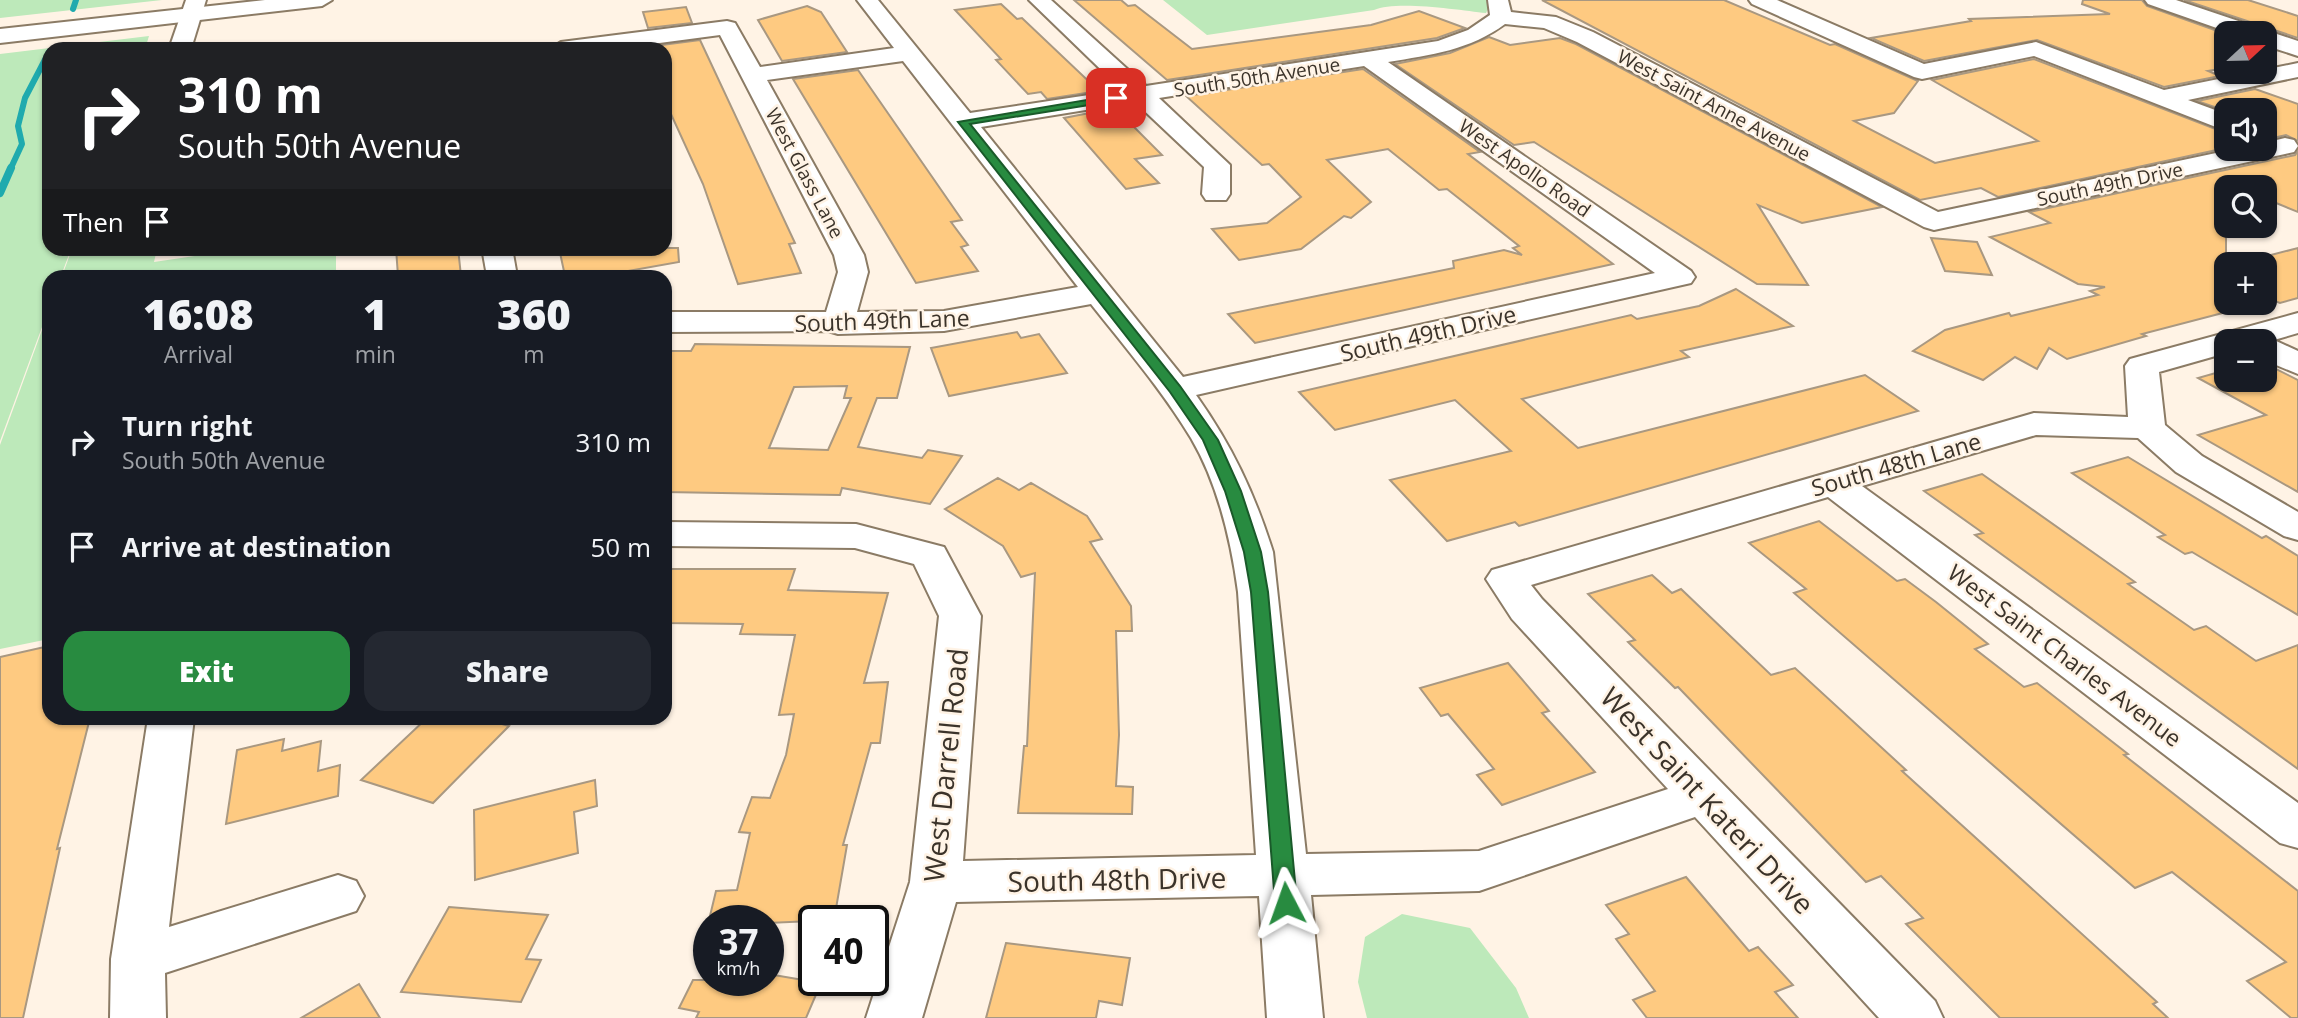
<!DOCTYPE html>
<meta charset="utf-8">
<style>
:root{--surface:#171b24;--page:#242831;--text:#f1f3f6;--muted:#9ea1a6;--accent:#288b40}
body{margin:0;font-family:"Open Sans",sans-serif;background:var(--page);color:var(--text);height:100vh;display:flex;flex-direction:column;font-size:26px;white-space:nowrap}
*{box-sizing:border-box;margin:0}
p{font-size:23px;color:var(--muted)}
.icon{flex:none;width:38px;height:38px;fill:none;stroke:currentColor;stroke-width:2;stroke-linecap:round;stroke-linejoin:round}
.map{position:relative;flex:1;overflow:hidden}
.side{position:absolute;left:42px;top:270px;width:630px;height:455px;display:flex;flex-direction:column;background:var(--surface);border-radius:21px;box-shadow:0 2px 5px #0004}
.side>*{flex:none}
.hud{position:absolute;left:42px;top:42px;width:630px;height:214px;border-radius:21px;box-shadow:0 2px 5px #0004;background:#202124;color:#fff;overflow:hidden}
.needle{width:46px;rotate:68deg}
.fabs{position:absolute;left:2214px;top:21px;display:grid;gap:14px}
.fabs a{display:grid;place-items:center;width:63px;height:63px;border-radius:14px;background:var(--surface);box-shadow:0 2px 5px #0004;font-size:35px}
.speed{position:absolute;left:693px;top:905px;display:flex;gap:14px;font-size:35px;font-weight:700;text-align:center}
.speed>*{display:grid;place-content:center;width:91px;height:91px;border-radius:50%;background:var(--surface);box-shadow:0 2px 5px #0004;line-height:1}
.speed small{font-size:18px;font-weight:400}
.speed .limit{border:4px solid #111;border-radius:10px;background:#fff;color:#111}
.pin{position:absolute;display:grid;place-items:center;width:60px;height:60px;color:#fff;margin:-30px;border-radius:14px;box-shadow:0 4px 10px #0006}
.me{position:absolute;width:77px;margin:-38px;rotate:356deg;stroke-linejoin:round;filter:drop-shadow(0 0 5px #0008)}
.turn{display:flex;align-items:center;gap:24px;height:147px;padding:0 21px;font-size:32px}
.turn .icon{width:91px;height:91px;stroke-width:2.5}
.turn b{display:block;font-size:49px;line-height:60px}
.then{display:flex;align-items:center;height:66px;padding:0 21px;background:#0003;gap:14px;font-size:26px}
.eta{display:flex;justify-content:space-evenly;align-items:center;height:119px;text-align:center}
.eta b{font-size:42px;font-weight:800;line-height:49px}
.primary-button{display:flex;gap:14px;margin-top:auto;padding:14px 21px}
.primary-button a{flex:1;height:80px;border-radius:21px;background:var(--accent);color:#fff;font-size:28px;font-weight:800;line-height:80px;text-align:center}
.primary-button a+a{background:var(--page);color:var(--text)}
ul{padding:0;list-style:none}
li{display:flex;align-items:center;gap:21px;height:105px;padding:0 21px}
li div{flex:1}
li b{display:block;font-size:26px}
li em{font-style:normal}
.map>svg:first-child{display:block}
.green{fill:#bde9ba}
.lines{fill:none;stroke-linecap:round;stroke-linejoin:round}
.stream-far1{stroke:#1faaae;stroke-width:6}
.stream{stroke:#1faaae;stroke-width:8}
.building{fill:#feca81;stroke:#a99881;stroke-width:2;fill-rule:evenodd}
.minor-casing{stroke:#8b7b65;stroke-width:4}
.major-casing{stroke:#8b7b65;stroke-width:4}
.minor{fill:#fff;fill-rule:evenodd}
.major{fill:#fff;fill-rule:evenodd}
.route{fill:#288b40;stroke:#1a5a2a;stroke-width:2}
.labels{text-anchor:middle;dominant-baseline:central;stroke-width:5;stroke-linejoin:round;paint-order:stroke}
.far-street-label{font-size:19px;fill:#3b332a;stroke:#fff3e5}
.street-label{font-size:23px;fill:#3b332a;stroke:#fff3e5}
.near-street-label{font-size:28px;fill:#3b332a;stroke:#fff3e5}
</style>
<div class="map">
<svg width="2298" height="1018" viewBox="0 0 2298 1018">
<rect width="100%" height="100%" fill="#fff3e5"/>
<!-- green -->
<g class="green">
<path d="M0,0h162l-162,18z"/>
<path d="M1163,0h323l3,7 -3,6c-27,-3 -90,-13 -112,-3l-167,25z"/>
<path d="M149,36l-4,13h-96v199l22,1 -10,27h-12v32l-49,133v-387z"/>
<path d="M72,249h85l-3,13 88,-13h94v27h-274z"/>
<path d="M49,311v328l-49,10v-204z"/>
<path d="M1402,914l68,14 46,60 13,30h-162l-9,-36 7,-45z"/>
</g>
<g class="lines">
<!-- stream-far1 -->
<g class="stream-far1">
<path d="M73,9l3,-9"/>
<path d="M10,170l12,-26 -4,-18 7,-28 24,-46"/>
</g>
<!-- stream -->
<path class="stream" d="M0,193l11,-25"/>
</g>
<!-- building -->
<g class="building">
<path d="M1074,0h47l7,6 7,-1 57,44 179,-24 48,-14 46,17 -28,10 -270,42z"/>
<path d="M1542,0h182l106,45 5,-1 83,37 -24,32 -40,8 81,42 103,-22 -106,-61 102,-21 192,74v15l-228,49 -17,-9 -61,12z"/>
<path d="M2083,0h59l5,6 79,28v34l-18,3 12,5 -56,11 -127,-47 -113,21 -53,-23 100,-17 -2,-2 141,-5 -28,-10z"/>
<path d="M2184,0h64l50,16v22z"/>
<path d="M1001,4l16,15 5,-1 77,73 -52,8 -6,-7 -13,2 -32,-34 5,-1 -46,-49z"/>
<path d="M807,6l14,6 26,40 -65,9 -24,-41z"/>
<path d="M686,7l6,16 -44,5 -5,-16z"/>
<path d="M1489,37l21,8 50,-7 16,6 306,163 -80,16 -44,-18 50,80 -51,-1 -223,-142 -20,3 -119,-81 55,-11z"/>
<path d="M700,40l95,203 -6,1 12,29 -63,11 -35,-100 -38,-83v-52l-11,-3z"/>
<path d="M1363,69l117,83 -12,2 145,110 -358,79 -27,-29 226,-46 -1,-7 51,-11 18,5 -9,-7 6,-2 -72,-57 -8,1 -51,-41 -61,11 44,42 -20,16 -7,-2 -43,33 -62,11 -27,-31 55,-6 34,-26 -32,-33 -7,1 -76,-69z"/>
<path d="M858,70l104,150 -11,2 17,23 -7,2 17,24 -62,12 -123,-204z"/>
<path d="M2255,89l43,15v37l-12,-6 -22,5v-30l-38,1 -29,-10z"/>
<path d="M1115,108l47,47 -27,4 24,24 -33,6 -62,-71z"/>
<path d="M2298,151v61l-34,-14v-11h-38v116h35l-119,31 4,2 -79,23 -18,-11 -12,21 -22,-12 -32,23 -70,-29 32,-21 64,-17 2,3 87,-21 -8,-4 15,-4 -27,-3 -88,-47 60,-14 -21,-11 266,-57z"/>
<path d="M1931,238l46,4 15,33 -47,-4z"/>
<path d="M396,248h62l3,28h-63z"/>
<path d="M559,248h119l1,14 -79,14h-35z"/>
<path d="M2298,248v50l-18,5 -8,-3 -8,2v-38h-28z"/>
<path d="M1736,289l57,37 -112,25 8,6 -167,42 56,49 287,-73 53,36 -399,115 -4,-4 -68,19 -57,-61 121,-29 -56,-51 -120,30 -36,-38 332,-77 6,4 62,-13z"/>
<path d="M1017,332l4,6 18,-4 28,39 -118,23 -18,-48z"/>
<path d="M695,344l215,3 -13,51h-20l-19,49 64,11 6,-8 34,6 -32,48 -88,-16 -2,7 -175,-3v-141h26zM847,386l-3,12h7l-23,52 -59,-2 25,-61z"/>
<path d="M2264,363l34,17v112l-100,-57 68,-20 -68,-37 28,-8v10h38z"/>
<path d="M2128,457l134,81 4,-2 32,20v59l-106,-63 -7,2 -27,-17 7,-2 -93,-62z"/>
<path d="M1982,474l153,108 -7,2 66,46 12,-4 50,35 42,-16v124l-323,-234 8,-2 -59,-42z"/>
<path d="M998,478l21,12 12,-7 56,33 15,23 -12,3 41,64 1,25h-16l3,104 -3,51 17,1 -1,27 -114,-1 6,-67h3l8,-173 -14,4 -18,-31 -58,-37z"/>
<path d="M1819,521l78,60 8,-2 31,23 52,42 -13,5 49,38 13,-4 91,71 -4,1 174,136v127h-7l-44,-37 39,-19 -114,-90 -37,16 -341,-295 12,-4 -57,-46z"/>
<path d="M665,569h130l-7,21 100,3 -24,90 24,-1 -8,61h-9l-28,102h4l-13,75 -66,3v-3h-59l7,-29 21,-1 13,-57 -11,-1 13,-35 18,1 16,-43 8,-41 -15,1 16,-80 -55,-1 3,-10 -78,-1z"/>
<path d="M1652,575l20,18 9,-4 90,86 24,-7 111,102 -4,1 255,231 -4,2 15,14h-168l-94,-94 17,-6 -42,-42 -15,6 -188,-195 -3,1 -47,-46 7,-2 -47,-46z"/>
<path d="M49,646v72h41l-33,131 3,-1 -37,170h-23v-361z"/>
<path d="M1508,663l41,48 -7,2 53,59 -93,33 -25,-30 17,-6 -46,-55 -7,2 -21,-28z"/>
<path d="M427,718h54l28,8 -76,77 -72,-23z"/>
<path d="M284,739l-2,12 39,-10 -3,30 22,-6 -2,31 -112,28 11,-74z"/>
<path d="M595,780l2,26 -23,6 4,41 -103,27 -1,-70z"/>
<path d="M1686,877l63,74 9,-4 35,38 -18,7 23,26h-151l-14,-18 22,-9 -39,-52 13,-5 -23,-29z"/>
<path d="M449,907l99,8 -22,44 15,1 -20,42 -120,-10z"/>
<path d="M1006,943l124,15 -8,47 -23,-4 -3,17h-110z"/>
<path d="M768,974l53,9 -15,35h-110l3,-6 -20,-4 14,-28h75z"/>
<path d="M359,984l21,34h-79z"/>
</g>
<g class="lines">
<!-- minor casing -->
<g class="minor-casing">
<g id="minor">
<path d="M186,0h20l-15,49h-22z"/>
<path d="M857,0h21l92,113 152,-23 -93,-90h22l95,86 292,-45 30,-11 22,-15 -2,-15h20l3,12 45,5 37,15 345,180 297,-63h29v-6l21,-5 9,2 4,6 -4,6 -9,2 -351,76 -10,-3 -347,-185 -33,-14 -39,-4c-35,26 -74,31 -117,38l303,209 4,6 -4,6 -495,112c36,51 58,97 77,157l33,302 173,-3 189,-62 -156,-170 -26,-40 6,-9 542,-157 94,4 -3,-51 5,-7 168,-46v20l-24,7 24,11v23l-34,-14v-19h-38v12l-67,19 6,53 37,31 96,56v28l-14,-4 -108,-64 -38,-34 -102,-3 -174,51 436,317v45l-18,-5 -452,-346 -297,88 11,14 393,402 8,17h-64l-184,-201 -216,74 -168,4 12,123h-56l-8,-122 -303,6 -34,116h-56l44,-136 29,-266 -25,-52 -59,-16 -190,-2v-24l191,2 88,23 37,69 -18,245 293,-6 -18,-263c-7,-52 -20,-108 -47,-154 -29,-48 -66,-91 -100,-134l-147,27 -106,3 -10,-3 -163,1v-20h161l12,-40 -4,-17 -114,-220 -106,14h-64l11,-7 166,-21 8,2 25,44 134,-19zM903,61l175,226 -134,24 -87,1 11,-40 -4,-17 -97,-175zM1364,66l291,207 -472,104 -202,-250 154,-25 69,65 -2,27 4,6h20l4,-6v-29l-71,-67z"/>
<path d="M1749,0h28l147,64 112,-22 128,48 134,-27v14l-110,23 38,14v17l-192,-75 -112,23 -8,-2 -162,-73z"/>
<path d="M2145,0h31l122,41v15l-34,-11v-12h-33l-83,-29z"/>
<path d="M482,248h30l5,28h-30z"/>
<path d="M148,718h46l-25,209 169,-52 18,6 8,15 -8,15 -191,62 1,45h-56l1,-59z"/>
</g>
</g>
<!-- major casing -->
<g class="major-casing">
<path id="major" d="M265,0h67l-10,6 -322,37v-14z"/>
</g>
<!-- minor -->
<use href="#minor" class="minor"/>
<!-- major -->
<use href="#major" class="major"/>
</g>
<!-- route -->
<path class="route" d="M1116,95l4,5 -150,24 210,262 38,54 23,51 20,61 7,40 29,311 -3,6 -8,2 -8,-2 -3,-6 -24,-311 -7,-40 -19,-61 -22,-51 -33,-48 -212,-270z"/>
<g class="labels">
<!-- far-street labels -->
<g class="far-street-label">
<text transform="translate(1257 77) rotate(-9)">South 50th Avenue</text>
<text transform="translate(1714 105) rotate(28)">West Saint Anne Avenue</text>
<text transform="translate(1525 168) rotate(35)">West Apollo Road</text>
<text transform="translate(805 173) rotate(62)">West Glass Lane</text>
<text transform="translate(2110 184) rotate(-12)">South 49th Drive</text>
</g>
<!-- street labels -->
<g class="street-label">
<text transform="translate(882 320) rotate(-2)">South 49th Lane</text>
<text transform="translate(1428 333) rotate(-13)">South 49th Drive</text>
<text transform="translate(1896 464) rotate(-16)">South 48th Lane</text>
<text transform="translate(2065 655) rotate(37)">West Saint Charles Avenue</text>
</g>
<!-- near-street labels -->
<g class="near-street-label">
<text transform="translate(945 765) rotate(-84)">West Darrell Road</text>
<text transform="translate(1708 800) rotate(47)">West Saint Kateri Drive</text>
<text transform="translate(1117 879) rotate(-1)">South 48th Drive</text>
</g>
</g>
</svg>
<div class="fabs">
<a><svg class="needle" viewBox="-14 -14 28 28"><path d="M0-13l5 13h-10z" fill="#e53935"/><path d="M0 13l5-13h-10z" fill="#9ea1a6"/></svg></a>
<a><svg class="icon" aria-label="sound" viewBox="0 0 24 24"><path d="M4 9h4l5-4v14l-5-4H4zM17 9q2 3 0 6"/></svg></a>
<a><svg class="icon" aria-label="search" viewBox="0 0 24 24"><circle cx="10" cy="10" r="6"/><path d="M15 15l6 6"/></svg></a>
<a>+</a>
<a>−</a>
</div>
<div class="speed"><div>37<small>km/h</small></div><div class="limit">40</div></div>
<div class="pin" style="left:1116px;top:98px;background:#d93025"><svg class="icon" aria-label="arrive" viewBox="0 0 24 24"><path d="M6 21V4h12l-3 4 3 4H6"/></svg></div>
<svg class="me" style="left:1286px;top:903px" viewBox="-20 -20 40 40"><path d="M0-17L14 15 0 8-14 15z" fill="#288b40" stroke="#fff" stroke-width="4"/></svg>
<div class="hud">
<div class="turn"><svg class="icon" aria-label="right" viewBox="0 0 24 24"><path d="M7 20v-9h11M14 6l5 5-5 5"/></svg><div><b>310 m</b>South 50th Avenue</div></div>
<div class="then">Then<svg class="icon" aria-label="arrive" viewBox="0 0 24 24"><path d="M6 21V4h12l-3 4 3 4H6"/></svg></div>
</div>
<section class="side">
<div class="eta">
<div><b>16:08</b><p>Arrival</p></div>
<div><b>1</b><p>min</p></div>
<div><b>360</b><p>m</p></div>
</div>
<ul>
<li><svg class="icon" aria-label="right" viewBox="0 0 24 24"><path d="M7 20v-9h11M14 6l5 5-5 5"/></svg><div><b>Turn right</b><p>South 50th Avenue</p></div><em>310 m</em></li>
<li><svg class="icon" aria-label="arrive" viewBox="0 0 24 24"><path d="M6 21V4h12l-3 4 3 4H6"/></svg><div><b>Arrive at destination</b></div><em>50 m</em></li>
</ul>
<div class="primary-button"><a>Exit</a><a>Share</a></div>
</section>
</div>
